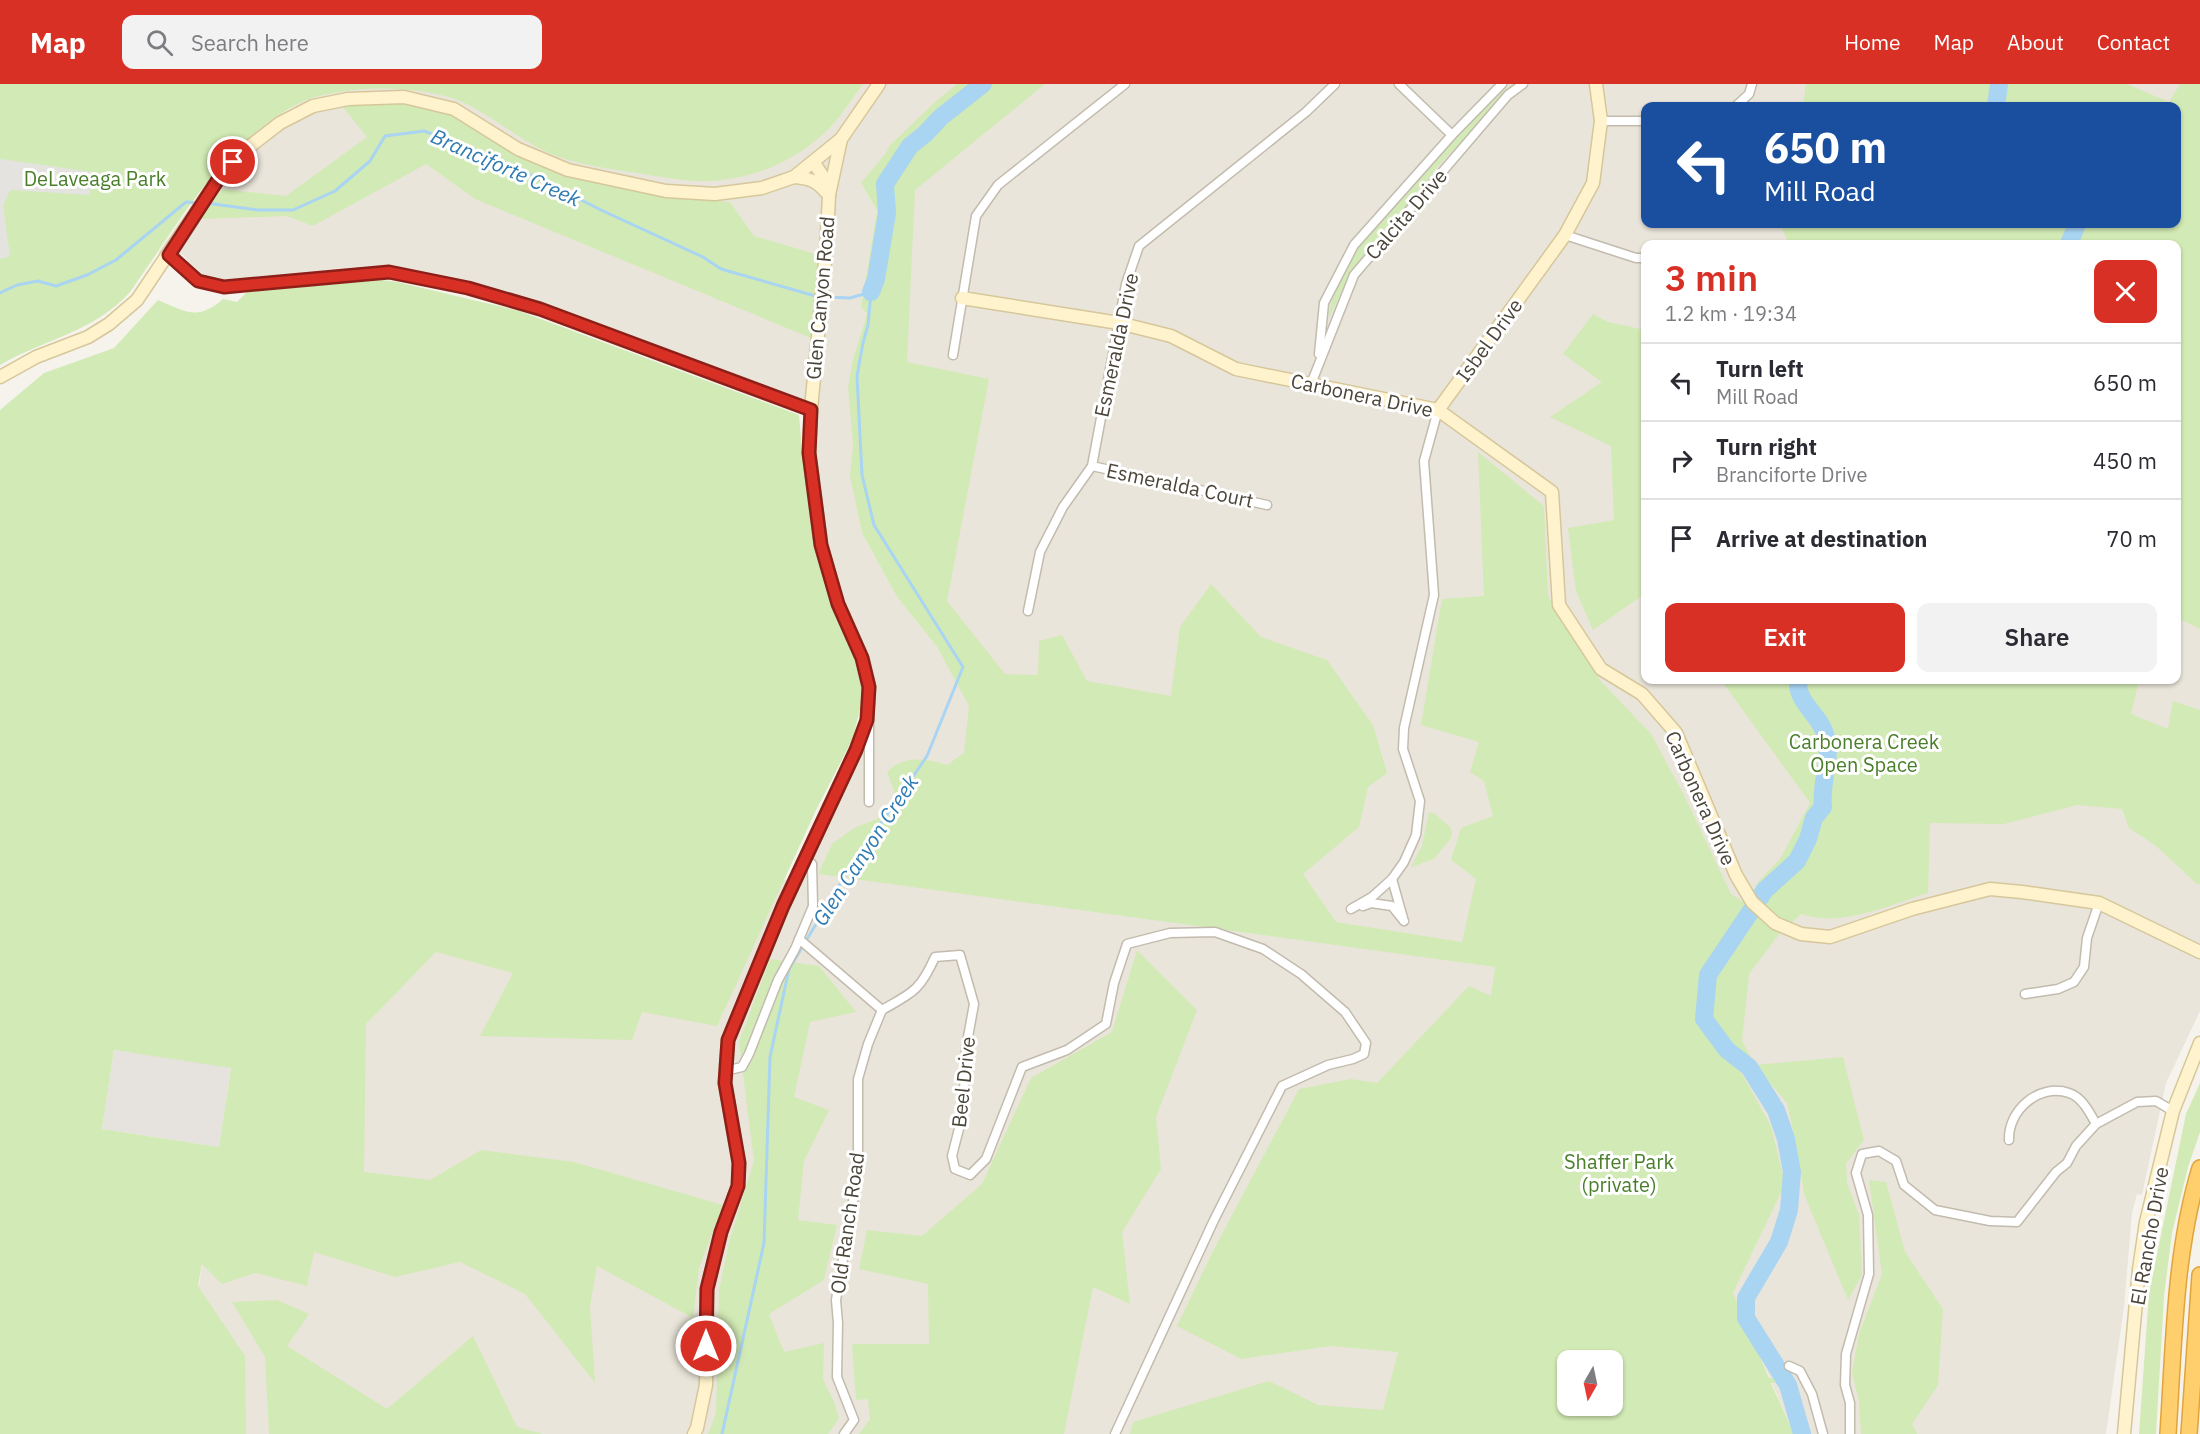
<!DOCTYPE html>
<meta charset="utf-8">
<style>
:root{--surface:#fff;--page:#f2f2f3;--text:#2b2b33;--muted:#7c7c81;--line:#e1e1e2;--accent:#d93025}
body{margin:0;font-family:"IBM Plex Sans",sans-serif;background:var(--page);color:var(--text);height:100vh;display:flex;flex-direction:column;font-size:22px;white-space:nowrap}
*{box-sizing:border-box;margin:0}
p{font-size:20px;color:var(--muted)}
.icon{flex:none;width:33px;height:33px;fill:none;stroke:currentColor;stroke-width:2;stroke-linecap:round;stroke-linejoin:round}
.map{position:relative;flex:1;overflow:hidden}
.side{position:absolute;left:1641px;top:156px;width:540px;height:444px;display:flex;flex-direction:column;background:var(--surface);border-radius:12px;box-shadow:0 2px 4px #0004}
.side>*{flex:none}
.guide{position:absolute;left:1641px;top:18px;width:540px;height:126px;border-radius:12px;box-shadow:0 2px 4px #0004;background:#1a4fa0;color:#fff;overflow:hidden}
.needle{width:39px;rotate:189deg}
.controls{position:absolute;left:1557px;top:1266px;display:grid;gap:12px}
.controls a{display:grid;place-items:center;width:66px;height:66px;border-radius:12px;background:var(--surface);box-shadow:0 2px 4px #0004;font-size:30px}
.pin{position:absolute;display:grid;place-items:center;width:51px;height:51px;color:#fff;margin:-26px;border:3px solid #fff;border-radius:50%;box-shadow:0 2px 6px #0007}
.me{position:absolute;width:66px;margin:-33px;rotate:0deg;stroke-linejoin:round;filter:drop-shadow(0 0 4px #0008)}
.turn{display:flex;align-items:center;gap:21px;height:126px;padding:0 24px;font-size:27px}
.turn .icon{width:78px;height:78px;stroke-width:2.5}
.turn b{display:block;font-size:42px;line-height:51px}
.round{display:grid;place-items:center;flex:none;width:63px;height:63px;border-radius:12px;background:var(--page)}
.summary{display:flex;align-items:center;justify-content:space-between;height:102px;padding:0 24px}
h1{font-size:36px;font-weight:600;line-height:45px;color:var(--accent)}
.button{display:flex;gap:12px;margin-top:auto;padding:12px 24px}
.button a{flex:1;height:69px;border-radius:12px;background:var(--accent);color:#fff;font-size:24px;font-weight:600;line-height:69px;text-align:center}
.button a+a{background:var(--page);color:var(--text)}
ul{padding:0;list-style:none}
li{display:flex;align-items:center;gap:18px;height:78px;padding:0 24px;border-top:2px solid var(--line)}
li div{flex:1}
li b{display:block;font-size:22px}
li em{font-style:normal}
header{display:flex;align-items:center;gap:36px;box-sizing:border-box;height:84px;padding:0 30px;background:var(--accent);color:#fff}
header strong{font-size:28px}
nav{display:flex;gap:33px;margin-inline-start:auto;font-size:21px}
.search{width:420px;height:54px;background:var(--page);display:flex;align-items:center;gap:15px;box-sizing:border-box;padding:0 21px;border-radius:12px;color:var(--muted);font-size:22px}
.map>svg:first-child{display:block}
.residential{fill:#eae5da;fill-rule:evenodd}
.industrial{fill:#e6e2dd}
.green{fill:#d2eab5;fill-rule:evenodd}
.parking{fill:#e5e3e0}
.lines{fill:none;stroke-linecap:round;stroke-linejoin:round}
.stream{stroke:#a9d4f2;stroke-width:3}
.river{stroke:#a9d4f2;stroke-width:18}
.street-casing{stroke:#c2bbae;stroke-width:11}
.secondary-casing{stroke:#d6c79b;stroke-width:15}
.highway-casing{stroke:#e0a43c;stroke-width:18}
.street{stroke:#fff;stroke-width:8}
.secondary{stroke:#fff3cd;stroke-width:12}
.highway{stroke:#ffcf6e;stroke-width:15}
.route-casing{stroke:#8d1f18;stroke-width:15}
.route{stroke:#d93025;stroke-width:10}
.labels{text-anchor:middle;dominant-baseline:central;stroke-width:6;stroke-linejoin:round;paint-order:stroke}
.park-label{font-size:20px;fill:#4a7f2a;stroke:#fff}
.street-label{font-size:20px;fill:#4b4439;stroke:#fff}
.water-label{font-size:21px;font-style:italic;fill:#2e7ab2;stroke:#fff}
</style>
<header>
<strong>Map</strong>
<div class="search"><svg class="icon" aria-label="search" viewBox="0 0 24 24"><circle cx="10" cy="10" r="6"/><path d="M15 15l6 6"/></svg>Search here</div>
<nav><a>Home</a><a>Map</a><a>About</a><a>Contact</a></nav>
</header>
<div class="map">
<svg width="2200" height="1350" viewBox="0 0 2200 1350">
<rect width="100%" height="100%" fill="#f6f3ec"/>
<!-- residential -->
<path class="residential" d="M863,0h1119l3,22h-339v118h428l-10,20h-418v436h530v-574l-162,-22h186v927l-34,72 -24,112 -5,-1 -5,19 -8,94 -18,127h-312l-61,-141 52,-110 -310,-83 -55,334h-1246l-174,-176 199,28 57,-386 538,-21 69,-149 6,-46 -45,-108 -17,-125 19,-223 -21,172 -321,-115 -103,-18 -150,15 -26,-3 -22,-24 -25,-2 57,-81 23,-27 22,-18 44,-26 35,-11 31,-2h38l435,24zM861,99l38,23 15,380 48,106 -25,-45 -40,-50 -35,-64 -11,-57 2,-31v-86l14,-45 -6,-7 16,-97z"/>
<!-- industrial -->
<path class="industrial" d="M114,966l117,17 -12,80 -117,-18z"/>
<!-- green -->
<g class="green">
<path d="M0,0h863c-9,12 -17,25 -27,37 -35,40 -88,62 -141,60 -19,-1 -39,-5 -58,-8 -30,-5 -60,-8 -88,-20 -29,-13 -53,-34 -82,-49 -44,-20 -118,-20 -163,-3 -82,39 -123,120 -174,191 -36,40 -85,47 -130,73z"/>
<path d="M957,0h88l-130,106 -8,172 82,17 -42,222 58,73 33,1 1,-34 23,-6 25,46 84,15 9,-69 31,-43 50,53 66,23 46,65 14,48 -19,14 -9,40 -56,47 33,48 126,20 14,-63 -25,-19 10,-32 32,-12 -9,-35 -14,-9 9,-30 -58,-17 21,-126 42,-3 -6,-144 66,54 4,90 52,84 51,54 34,63 46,97 14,9 14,-22 21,-22 30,-56 -89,-123h418l-8,34 37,15 5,-28 27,9v174h-3l-41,-38 -27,-18 -7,-19 -45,-4 -73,19 -74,-1 -2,70c-39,12 -87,35 -127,21l-21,19 -31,41 -7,67 13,24 88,-8 21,83 -18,24 1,19 12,32 3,60 -14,25 -44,-106 -7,-45 -10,-46 -32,-38 -17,2 33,59 14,58 -52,109 36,85h7l3,4 -8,1 23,51h-664l3,-12 136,-41 49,24 65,5 15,-58 -67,-6 -90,13 -64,-33 36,-75 86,-162 52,-10 26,4 92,-97 22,10 4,-29 -677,-93 14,-30 22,-16 33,-13 11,-13 -11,-30c17,-17 38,-14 60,-7l17,-12 5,-47 -32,-59 -40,-50 -35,-64 -12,-57 3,-31 -5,-58 5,-28 14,-45 -6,-7 16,-97 -16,-27 25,-30 3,-7 46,-44zM1568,1276h44v46h-44z"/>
<path d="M1512,0h5l-80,83 -18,26 -30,31 -26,31 -20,34 -14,29c-1,-17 19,-58 30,-72 41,-53 91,-101 137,-150z"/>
<path d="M1806,0h321l42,18 11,-18h20v545l-16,-8 -7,-1 -1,-376h-387l-9,-20h396v-118h-373z"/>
<path d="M406,18l46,12 58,38 58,24 94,21 68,5 24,34 65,19 -8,83 -336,-139 -49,-35 -113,62 -26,-10 -87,3 22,-30 64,7 81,-59 -25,-31z"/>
<path d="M381,196l16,2 122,29 280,104 3,36 16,100 6,25 28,74 10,39 -2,20 -7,29 -37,72 -99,216 -75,-14 -10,28 -152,-4 33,-63 -77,-21 -70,72 -2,148 66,8 51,-30 93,12 149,43 -24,63 -6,50 -96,-52 -7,40 5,77 -70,-89 -65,-32 -65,15 -81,-25 -7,34 -52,-13 -33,11 -20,-20 -4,22 47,70 1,78h-246v-1024l44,-37 70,-25 44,-48c28,12 40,21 65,-1l14,3 10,-10zM114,966l117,18 -12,79 -117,-18z"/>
<path d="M1593,230l15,8 37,8 1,263 -53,37 -17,-39 -8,-63 46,-8 -3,-74 -61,-29 52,-35 -39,-28z"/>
<path d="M1429,728l5,1 16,14 2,6 -1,5 -17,21 -23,8 11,-21z"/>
<path d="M1137,866l60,60 -41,107 5,52 -39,63 8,72 -37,-17 -29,147h-205l11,-15 -2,-20 -12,1 -4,-56h77l-1,-60 -69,-15 8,-39 55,6 60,-52 49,-106 81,-46z"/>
<path d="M770,875l49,7 37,46 -46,10 -16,75 35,13 -25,51 -6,59 39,5 -13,55 -55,34 15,38 40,-9 -1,36 11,23 5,16 -11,16h-120l8,-21 3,-123 11,-51 24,-78 -15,-119z"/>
<path d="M2200,999v49l-12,35 -16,66 -8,63 -8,138h-17l10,-141 37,-179z"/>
<path d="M1869,1096l17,2 19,70 38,57 -5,76 -26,39 5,10h-56l-2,-33 -7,-28 7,-39 23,-60z"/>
<path d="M277,1216l32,14 -22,32 100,63 86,-73 44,91 26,7h-274l-4,-77 -33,-55z"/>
</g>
<!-- parking -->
<path class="parking" d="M0,75l92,13 -2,23 -80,-5 -7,16 7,50 -10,3z"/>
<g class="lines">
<!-- stream -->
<g class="stream">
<path d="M206,119l52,7h35l42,-19 35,-30 15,-25 39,-5 34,12 53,22 90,45 102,47 18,12 98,28"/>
<path d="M0,209l17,-8 21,-4 18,5 31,-11 29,-15 70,-58 14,1"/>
<path d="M722,1350l42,-191 6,-186 19,-88 56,-93 82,-120 36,-89 -89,-142 -12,-50 -5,-99 6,-33 5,-18 3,-33 -21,6 -25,-1"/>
</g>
<!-- river -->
<g class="river">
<path d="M1996,22l3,-22"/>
<path d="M2069,160l8,-20"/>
<path d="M871,208l5,-13 11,-66 -2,-29 25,-38 15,-12 16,-17 42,-33"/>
<path d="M1798,596c-2,23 23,35 28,57 6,23 -6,46 -3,70l-9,11 -6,21 -11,22 -32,29 -57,85 -4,44 23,31 22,17 27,43 10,29 6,33 -3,38 -10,32 -33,56v20l42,67 14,49"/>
</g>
<!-- street casing -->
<g class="street-casing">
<g id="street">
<path d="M1399,0l53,51"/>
<path d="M1736,22l13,-12 3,-10"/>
<path d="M1601,37h45"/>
<path d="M1565,151l71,23h10"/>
<path d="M169,171l29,26 26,6 165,-16 79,17 72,21 271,100"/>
<path d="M1319,270l5,-51 30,-58 98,-110 50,-51"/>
<path d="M953,271l23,-139 22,-31 127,-101"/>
<path d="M1311,300l43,-109 154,-180 15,-11"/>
<path d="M1092,382l175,39"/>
<path d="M1028,527l12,-59 23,-45 29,-41 34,-182 13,-38 167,-134 29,-28"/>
<path d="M869,637v81"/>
<path d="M1392,795l11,39"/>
<path d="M1363,822l8,-3 21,3 12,15"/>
<path d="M1351,825l21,-12 20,-18 12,-17 12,-27 4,-34 -17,-52 1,-21 30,-133 -10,-134 14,-51"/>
<path d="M799,855l83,71"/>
<path d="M2025,910l33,-5 16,-7 10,-15 3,-29 12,-35"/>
<path d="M882,926c30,-17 38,-19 53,-53l25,-2 14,49 -8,44 -3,65 -11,43 3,13 15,6 16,-16 36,-92 45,-17 39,-26 8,-41 13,-39 43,-11 45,-1 48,17 38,25 44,38 21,31 -2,11 -11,5 -25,6 -46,21 -68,134 -99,214"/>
<path d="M725,987l17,-4 7,-13 29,-74 17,-31 18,-43 -1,-42 -7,-6"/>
<path d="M2009,1056c-1,-30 30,-57 60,-47 13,4 21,20 27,31"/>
<path d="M1789,1282l11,5 12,23 11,40"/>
<path d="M844,1350l10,-14 -17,-43 1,-54 -2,-23 22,-128v-93l10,-35 14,-34"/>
<path d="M1850,1350v-31l-5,-18 1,-31 23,-80 -1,-59 -12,-42 6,-19 17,-3 17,10 8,24 31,25 55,11 27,1 39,-50 11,-9 9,-17 20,-22 41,-22 19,-1 17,10"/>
</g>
</g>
<!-- secondary casing -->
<g class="secondary-casing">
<g id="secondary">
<path d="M794,93c15,1 23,4 32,15"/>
<path d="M829,111l12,-56"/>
<path d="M962,214l157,25 52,13 65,33 202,41 114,82 7,113 42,64 41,25 34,39 60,142 16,27 23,21 26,11 29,3 82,-28 78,-20 32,3 77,11 101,49"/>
<path d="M0,293l36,-20 52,-20 21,-13 28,-24 84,-125 24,-25 35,-27 33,-17 35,-7 56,-2 50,12 64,40 50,21 98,21 49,3 47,-6 32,-11 47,-38 38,-55"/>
<path d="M1438,326l127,-175 28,-52 8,-62 -5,-37"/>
<path d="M694,1350l3,-6 9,-43 1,-96 14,-57 17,-46 1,-23 -14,-80 3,-43 55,-134 73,-156 11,-30 2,-33 -7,-29 -24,-54 -17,-59 -12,-92 2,-44 15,-158 3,-55 -5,-18 -10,-15"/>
<path d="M2124,1350l15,-165 7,-47 27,-111 27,-68"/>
</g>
</g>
<!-- highway casing -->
<g class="highway-casing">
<g id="highway">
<path d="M2168,1350c6,-89 6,-180 32,-266"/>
<path d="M2189,1350l11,-159"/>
</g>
</g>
<!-- street -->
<use href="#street" class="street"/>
<!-- secondary -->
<use href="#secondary" class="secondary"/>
<!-- highway -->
<use href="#highway" class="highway"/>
</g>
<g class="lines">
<!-- route casing -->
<g class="route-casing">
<path id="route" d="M233,78l-12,13 -52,80 29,26 26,6 165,-15 79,16 72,21 271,101 -2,43 12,92 17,59 24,54 7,29 -2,33 -11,30 -73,156 -55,134 -3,43 14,80 -1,23 -17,46 -14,57 -1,57"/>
</g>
<!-- route -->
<use href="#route" class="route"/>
</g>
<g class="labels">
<!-- park labels -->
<g class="park-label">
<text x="95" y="94">DeLaveaga Park</text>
<text x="1864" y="657">Carbonera Creek<tspan x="1864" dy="23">Open Space</tspan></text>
<text x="1619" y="1077">Shaffer Park<tspan x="1619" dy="23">(private)</tspan></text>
</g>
<!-- street labels -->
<g class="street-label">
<text transform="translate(1406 130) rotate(-49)">Calcita Drive</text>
<text transform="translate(820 214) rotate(-85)">Glen Canyon Road</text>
<text transform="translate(1489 256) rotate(-54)">Isbel Drive</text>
<text transform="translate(1116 261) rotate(-78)">Esmeralda Drive</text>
<text transform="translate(1362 311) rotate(12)">Carbonera Drive</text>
<text transform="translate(1180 401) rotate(12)">Esmeralda Court</text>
<text transform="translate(1701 714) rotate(66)">Carbonera Drive</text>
<text transform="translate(963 998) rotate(-84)">Beel Drive</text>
<text transform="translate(847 1139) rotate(-82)">Old Ranch Road</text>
<text transform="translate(2149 1152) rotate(-80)">El Rancho Drive</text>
</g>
<!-- water labels -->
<g class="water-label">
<text transform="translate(506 83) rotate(24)">Branciforte Creek</text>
<text transform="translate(865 766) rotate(-57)">Glen Canyon Creek</text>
</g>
</g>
</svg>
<div class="controls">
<a><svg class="needle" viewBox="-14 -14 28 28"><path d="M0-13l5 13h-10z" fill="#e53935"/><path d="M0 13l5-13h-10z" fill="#7c7c81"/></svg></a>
</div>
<div class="pin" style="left:233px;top:78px;background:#d93025"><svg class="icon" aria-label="arrive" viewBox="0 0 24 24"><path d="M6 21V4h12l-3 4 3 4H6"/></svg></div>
<svg class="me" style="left:706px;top:1262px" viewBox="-20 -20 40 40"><circle r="17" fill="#d93025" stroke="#fff" stroke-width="3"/><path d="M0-11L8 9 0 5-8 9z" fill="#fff"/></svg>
<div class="guide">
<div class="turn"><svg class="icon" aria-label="left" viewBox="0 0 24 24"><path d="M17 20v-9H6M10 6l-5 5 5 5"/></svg><div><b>650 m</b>Mill Road</div></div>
</div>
<section class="side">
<div class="summary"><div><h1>3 min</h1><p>1.2 km · 19:34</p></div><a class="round" style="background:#d93025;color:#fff"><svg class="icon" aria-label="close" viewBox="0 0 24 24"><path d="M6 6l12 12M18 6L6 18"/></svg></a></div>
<ul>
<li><svg class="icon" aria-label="left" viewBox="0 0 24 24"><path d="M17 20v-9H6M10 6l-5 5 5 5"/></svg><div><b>Turn left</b><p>Mill Road</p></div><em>650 m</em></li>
<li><svg class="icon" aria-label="right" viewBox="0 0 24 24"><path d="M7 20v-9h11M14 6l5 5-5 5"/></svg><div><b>Turn right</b><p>Branciforte Drive</p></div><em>450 m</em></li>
<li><svg class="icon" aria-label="arrive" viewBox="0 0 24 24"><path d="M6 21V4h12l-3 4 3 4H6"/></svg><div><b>Arrive at destination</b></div><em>70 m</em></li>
</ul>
<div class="button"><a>Exit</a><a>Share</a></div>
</section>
</div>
